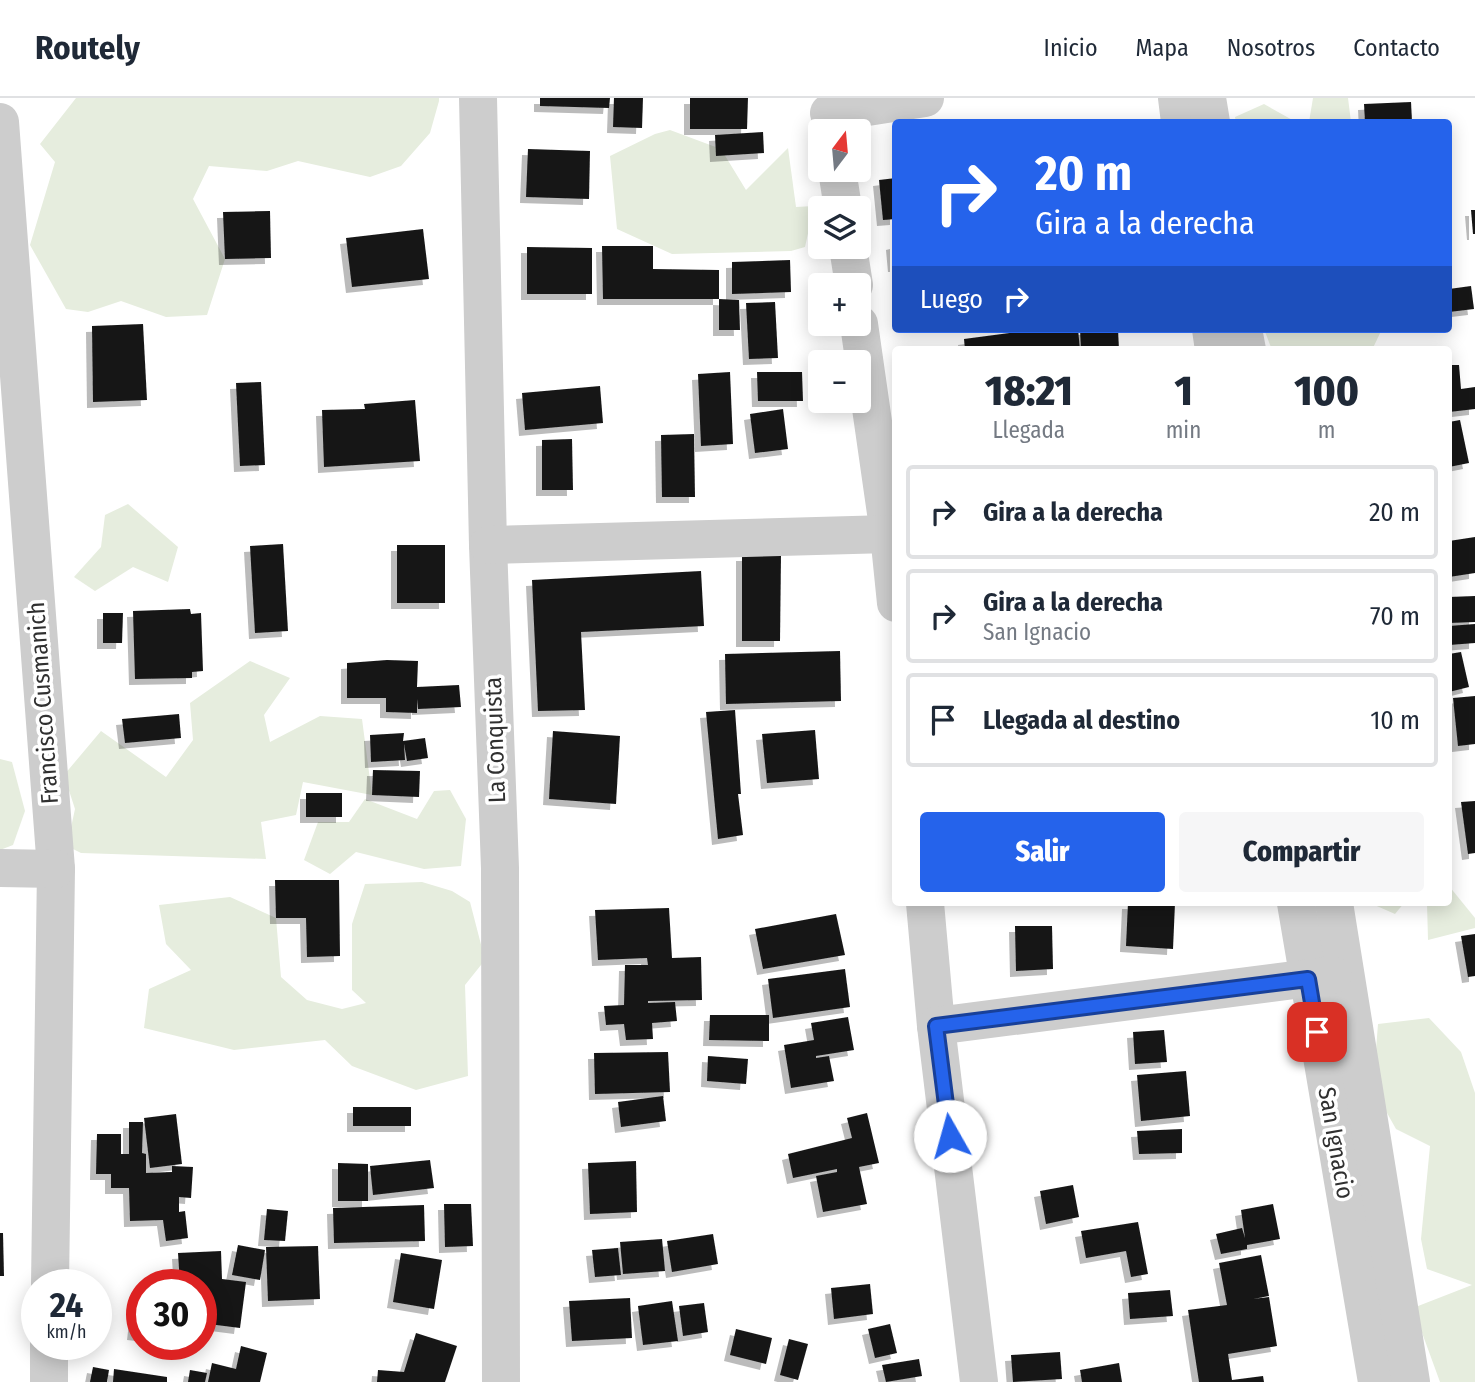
<!DOCTYPE html>
<html lang="es">
<meta charset="utf-8">
<style>
:root{--surface:#fff;--page:#f6f6f7;--text:#1f2937;--muted:#747a83;--line:#e0e1e3;--accent:#2563eb}
body{margin:0;font-family:"Fira Sans Condensed",sans-serif;background:var(--page);color:var(--text);height:100vh;display:flex;flex-direction:column;font-size:26px;white-space:nowrap}
*{box-sizing:border-box;margin:0}
p{font-size:23px;color:var(--muted)}
.icon{flex:none;width:38px;height:38px;fill:none;stroke:currentColor;stroke-width:2;stroke-linecap:round;stroke-linejoin:round}
.map{position:relative;flex:1;overflow:hidden}
.panel{position:absolute;left:892px;top:248px;width:560px;height:560px;display:flex;flex-direction:column;background:var(--surface);border-radius:7px;box-shadow:0 4px 18px #0003}
.panel>*{flex:none}
.guide{position:absolute;left:892px;top:21px;width:560px;height:214px;border-radius:7px;box-shadow:0 4px 18px #0003;background:#2563eb;color:#fff;overflow:hidden}
.needle{width:46px;rotate:16deg}
.tools{position:absolute;left:808px;top:21px;display:grid;gap:14px}
.tools a{display:grid;place-items:center;width:63px;height:63px;border-radius:7px;background:var(--surface);box-shadow:0 4px 18px #0003;font-size:35px}
.speed{position:absolute;left:21px;top:1171px;display:flex;gap:14px;font-size:35px;font-weight:700;text-align:center}
.speed>*{display:grid;place-content:center;width:91px;height:91px;border-radius:50%;background:var(--surface);box-shadow:0 4px 18px #0003;line-height:1}
.speed small{font-size:18px;font-weight:400}
.speed .limit{border:10px solid #d22;background:#fff;color:#111}
.pin{position:absolute;display:grid;place-items:center;width:60px;height:60px;color:#fff;margin:-30px;border-radius:14px;box-shadow:0 4px 10px #0006}
.me{position:absolute;width:77px;margin:-38px;rotate:353deg;stroke-linejoin:round;filter:drop-shadow(0 0 5px #0008)}
.turn{display:flex;align-items:center;gap:24px;height:147px;padding:0 28px;font-size:32px}
.turn .icon{width:91px;height:91px;stroke-width:2.5}
.turn b{display:block;font-size:49px;line-height:60px}
.then{display:flex;align-items:center;height:66px;padding:0 28px;background:#0003;gap:14px;font-size:26px}
.eta{display:flex;justify-content:space-evenly;align-items:center;height:119px;text-align:center}
.eta b{font-size:42px;font-weight:800;line-height:49px}
.action{display:flex;gap:14px;margin-top:auto;padding:14px 28px}
.action a{flex:1;height:80px;border-radius:7px;background:var(--accent);color:#fff;font-size:28px;font-weight:800;line-height:80px;text-align:center}
.action a+a{background:var(--page);color:var(--text)}
ul{padding:0;list-style:none}
li{display:flex;align-items:center;gap:21px;height:94px;margin:0 14px 10px;padding:0 14px;border:4px solid var(--line);border-radius:7px}
li div{flex:1}
li b{display:block;font-size:26px}
li em{font-style:normal}
header{display:flex;align-items:center;gap:42px;box-sizing:border-box;height:98px;padding:0 35px;background:var(--surface);border-bottom:2px solid var(--line)}
header strong{font-size:33px}
nav{display:flex;gap:38px;margin-inline-start:auto;font-size:24px}
.map>svg:first-child{display:block}
.green{fill:#e6edde}
.building{fill:#171717;filter:url(#shadow)}
.lines{fill:none;stroke-linecap:round;stroke-linejoin:round}
.minor{stroke:#cdcdcd;stroke-width:38}
.route-casing{stroke:#184099;stroke-width:18}
.route{stroke:#2563eb;stroke-width:12}
.labels{text-anchor:middle;dominant-baseline:central;stroke-width:7;stroke-linejoin:round;paint-order:stroke}
.street-label{font-size:24px;fill:#303030;stroke:#fff}
</style>
<header>
<strong>Routely</strong>
<nav><a>Inicio</a><a>Mapa</a><a>Nosotros</a><a>Contacto</a></nav>
</header>
<div class="map">
<svg width="1475" height="1284" viewBox="0 0 1475 1284">
<defs>
<filter id="shadow"><feDropShadow dx="-6" dy="6" stdDeviation="0" flood-color="#0004"/></filter>
</defs>
<rect width="100%" height="100%" fill="#fff"/>
<!-- green -->
<g class="green">
<path d="M76,0h363v3l-9,32 -29,33 -31,11 -72,-16 -31,10 -58,-5 -16,33 32,60 -18,56 -41,2 -45,-16 -33,11 -22,-3 -36,-64 25,-83 -15,-18z"/>
<path d="M1313,0h35l3,24h-42z"/>
<path d="M1264,6l32,18h-60l-1,-5z"/>
<path d="M670,32l51,19 25,41 42,-42 8,59 18,-1 -9,41 -14,4 -119,3 -55,-25 -7,-73 45,-22z"/>
<path d="M1264,231h118l-10,21h-100z"/>
<path d="M128,406l50,43 -10,35 -35,-15 -38,24 -21,-14 27,-30 4,-32z"/>
<path d="M250,563l40,17 -26,37 6,27 50,-26 42,3 10,76 -69,-13 -7,33 -35,7 5,37 -185,-6 -14,-7 8,-37 -11,-34 37,-44 65,46 27,-37 -3,-37z"/>
<path d="M0,661l12,3 13,49 -12,34 -13,5z"/>
<path d="M450,692l16,29 -5,47 -37,3 -68,-17 -26,22 -26,-14 14,-38h31l16,-23 52,20 17,-28z"/>
<path d="M422,784l30,9 18,11 15,58 -20,25 3,91 -52,14 -64,-24 -27,-26 -91,10 -90,-22 5,-39 42,-19 -25,-26 -7,-39 71,-8 46,21 5,59 26,23 35,9 24,-6 -14,-13v-66l13,-40z"/>
<path d="M1449,788l26,32v10l-47,12 -1,-37h22z"/>
<path d="M1370,805h34l-9,11z"/>
<path d="M1429,920l32,34 14,41v289h-35l-27,-74 59,-23 -45,-16 -6,-30 9,-93 -34,-17 -23,-41 5,-64z"/>
</g>
<!-- building -->
<g class="building">
<path d="M540,0h70l-1,10 -69,-2z"/>
<path d="M614,0h29l-1,30 -29,-1z"/>
<path d="M690,0h58l-1,31h-57z"/>
<path d="M1411,4l1,19 -47,1 -1,-18z"/>
<path d="M763,34l1,21 -48,3 -1,-21z"/>
<path d="M528,51l62,2 -1,48 -63,-2z"/>
<path d="M896,80v41l-13,1 -4,-40z"/>
<path d="M1471,112h4v24h-2z"/>
<path d="M270,113l1,47 -46,1 -2,-47z"/>
<path d="M423,131l6,50 -77,8 -6,-49z"/>
<path d="M896,145v23h-2l-2,-22z"/>
<path d="M602,148h51v23l66,1v29h-116z"/>
<path d="M527,149l65,1v46h-65z"/>
<path d="M790,162l1,32 -59,2v-32z"/>
<path d="M1471,188l3,23 -25,3v-23z"/>
<path d="M719,201l20,1 1,30h-21z"/>
<path d="M775,204l3,56 -29,1 -3,-56z"/>
<path d="M143,226l4,76 -54,2 -1,-76z"/>
<path d="M1017,231h61l2,21h-115l-1,-11 53,-7z"/>
<path d="M1080,231h38l1,21h-38z"/>
<path d="M1449,267h10l2,24 14,-2v22l-26,3z"/>
<path d="M730,274l3,72 -32,2 -3,-72z"/>
<path d="M757,274h45l1,29h-45z"/>
<path d="M261,284l4,83 -25,1 -4,-83z"/>
<path d="M600,288l3,37 -78,7 -3,-37z"/>
<path d="M415,302l5,61 -96,6 -2,-57 43,-1 -1,-5z"/>
<path d="M783,311l5,40 -33,4 -5,-39z"/>
<path d="M1460,322l9,43 -20,4v-45z"/>
<path d="M694,336l1,63h-33l-1,-62z"/>
<path d="M572,341l1,51h-31v-50z"/>
<path d="M1475,439v36l-26,4v-36z"/>
<path d="M283,446l5,87 -33,2 -5,-87z"/>
<rect x="397" y="447" width="48" height="58"/>
<path d="M742,457h39l-1,86h-38z"/>
<path d="M701,473l3,55 -123,6 4,78 -47,1 -6,-131z"/>
<path d="M1475,498v26l-26,1v-26z"/>
<path d="M190,511l1,5 10,-1 2,58 -11,1v6l-57,1 -2,-68z"/>
<path d="M103,515h20l-1,30h-19z"/>
<path d="M1475,526v19l-26,2v-19z"/>
<path d="M840,553l1,50 -115,3 -1,-50z"/>
<path d="M1461,554l8,35 -20,5v-38z"/>
<path d="M387,562l31,1 -1,26 42,-2 2,22 -43,2 -1,-10v14l-31,-1v-14h-39v-35z"/>
<path d="M1475,598v48l-17,2 -5,-48z"/>
<path d="M735,612l6,84h-3l5,41 -25,4 -12,-127z"/>
<path d="M179,616l2,24 -56,5 -3,-24z"/>
<path d="M815,632l4,49 -52,4 -5,-49z"/>
<path d="M553,633l67,5 -4,68 -67,-5z"/>
<path d="M404,635l-1,8 22,-3 3,20 -21,3 -3,-17 1,16 -34,2 -1,-27z"/>
<path d="M373,672l47,1 -1,26 -47,-2z"/>
<rect x="306" y="695" width="36" height="24"/>
<path d="M1475,703v52l-7,1 -7,-52z"/>
<path d="M275,782h64l1,76 -33,1 -1,-39h-30z"/>
<path d="M1128,805h47l-2,46 -47,-3z"/>
<path d="M669,810l3,50 29,-1 1,43 -54,1v2l27,-1 2,19 -25,2 1,16 -27,1 -2,-16 -18,1 -2,-19 20,-1 1,-40h23l-1,-7 -49,2 -3,-50z"/>
<path d="M836,816l9,41 -82,14 -8,-40z"/>
<path d="M1015,828h37l1,43 -37,2z"/>
<path d="M1475,836v42l-7,1 -7,-41z"/>
<path d="M845,871l5,38 -77,11 -5,-39z"/>
<path d="M710,917h59v26l-60,-1z"/>
<path d="M848,919l6,33 -38,6v2l13,-2 5,25 -43,7 -7,-43 30,-5 -3,-17z"/>
<path d="M1164,932l3,32 -32,2 -2,-32z"/>
<path d="M668,954l2,40 -75,2 -1,-41z"/>
<path d="M708,958l40,3 -2,25 -39,-3z"/>
<path d="M1186,973l4,45 -49,5 -4,-46z"/>
<path d="M663,998l3,25 -45,6 -3,-25z"/>
<rect x="353" y="1009" width="58" height="19"/>
<path d="M867,1015l12,50 -20,4 8,37 -44,8 -7,-36 21,-4v-3l-44,9 -5,-24 64,-16 -5,-20z"/>
<path d="M176,1016l6,50 -32,4 -6,-50z"/>
<path d="M129,1024h14l-1,31 4,1v19l26,-1v-6l21,1 -2,31 -12,-1v15l6,-1 3,27 -22,3 -3,-21 -33,1 -1,-33h-18v-14h-15l1,-40h24v20h8z"/>
<path d="M1182,1031v24l-43,1 -2,-23z"/>
<path d="M430,1062l4,28 -61,7 -3,-29z"/>
<path d="M636,1063l1,51 -47,2 -2,-51z"/>
<path d="M338,1065l30,1v37h-30z"/>
<path d="M1073,1087l6,32 -33,7 -6,-33z"/>
<path d="M444,1106h27l2,42 -28,1z"/>
<path d="M1273,1106l7,35 -33,6v4l-26,5 -5,-20 26,-6 3,10 -4,-28z"/>
<path d="M424,1107l1,36 -91,2 -1,-35z"/>
<path d="M267,1111l21,2 -3,30 -21,-1z"/>
<path d="M1138,1124l10,52 -17,3 -5,-26 -40,7 -5,-27z"/>
<path d="M0,1135h3l1,43h-4z"/>
<path d="M713,1136l5,30 -46,8 -5,-31z"/>
<path d="M662,1141l3,32 -42,3 -3,-32z"/>
<path d="M238,1147l27,5 -5,30 -28,-5z"/>
<path d="M318,1148l2,53 -52,2 -2,-54z"/>
<path d="M618,1150l3,27 -26,2 -3,-27z"/>
<path d="M221,1153l1,28 24,3 -6,46 -39,-5v-39h-21l-2,-31z"/>
<path d="M401,1155l41,7 -8,49 -41,-7z"/>
<path d="M1261,1157l8,41 -16,3 16,-2 8,49 -49,8 4,26 31,-4 1,6h-65l-11,-72 39,-5 -8,-42z"/>
<path d="M870,1186l3,30 -39,5 -3,-31z"/>
<path d="M1170,1192l3,26 -43,3 -2,-26z"/>
<path d="M630,1200l2,40 -60,3 -3,-40z"/>
<path d="M137,1202h5v35l-9,-1z"/>
<path d="M672,1203l6,40 -35,4 -5,-39z"/>
<path d="M704,1205l4,29 -25,4 -4,-30z"/>
<path d="M890,1226l7,29 -22,5 -7,-29z"/>
<path d="M736,1231l36,9 -6,26 -36,-9z"/>
<path d="M416,1235l41,13 -12,36h-68l1,-12 26,2z"/>
<path d="M789,1241l19,5 -10,36 -18,-5z"/>
<path d="M241,1248l26,7 -7,29h-52l4,-19 24,6z"/>
<path d="M1060,1254l2,27 -49,3 -2,-27z"/>
<path d="M919,1261l3,17 -36,6 -4,-17z"/>
<path d="M1119,1265l3,19h-40l-2,-12z"/>
<path d="M93,1269l16,3 -2,12h-17z"/>
<path d="M114,1271l53,8v5h-54z"/>
<path d="M190,1272l17,3 -2,9h-17z"/>
</g>
<g class="lines">
<!-- minor -->
<g class="minor">
<path d="M478,0l10,447 12,323 1,514"/>
<path d="M1177,0l3,24"/>
<path d="M1207,0l4,24"/>
<path d="M829,15l96,-15"/>
<path d="M0,24l56,747 -6,415"/>
<path d="M837,72l6,38"/>
<path d="M848,149l6,38"/>
<path d="M859,226l30,210 7,69"/>
<path d="M1211,231l3,21"/>
<path d="M1243,231l4,21"/>
<path d="M488,447l401,-11"/>
<path d="M0,770l56,1"/>
<path d="M925,805l11,123 43,356"/>
<path d="M1296,805l81,479"/>
<path d="M1334,805l77,479"/>
<path d="M936,928l397,-51"/>
<path d="M49,1284v-38"/>
</g>
</g>
<g class="lines">
<!-- route casing -->
<g class="route-casing">
<path id="route" d="M950,1038l-14,-110 372,-47 9,53"/>
</g>
<!-- route -->
<use href="#route" class="route"/>
</g>
<g class="labels">
<!-- street labels -->
<g class="street-label">
<text transform="translate(43 605) rotate(-94)">Francisco Cusmanich</text>
<text transform="translate(495 642) rotate(-92)">La Conquista</text>
<text transform="translate(1336 1045) rotate(80)">San Ignacio</text>
</g>
</g>
</svg>
<div class="tools">
<a><svg class="needle" viewBox="-14 -14 28 28"><path d="M0-13l5 13h-10z" fill="#e53935"/><path d="M0 13l5-13h-10z" fill="#747a83"/></svg></a>
<a><svg class="icon" aria-label="layers" viewBox="0 0 24 24"><path d="M12 4l9 5-9 5-9-5zM3 14l9 5 9-5"/></svg></a>
<a>+</a>
<a>−</a>
</div>
<div class="speed"><div>24<small>km/h</small></div><div class="limit">30</div></div>
<div class="pin" style="left:1317px;top:934px;background:#d93025"><svg class="icon" aria-label="arrive" viewBox="0 0 24 24"><path d="M6 21V4h12l-3 4 3 4H6"/></svg></div>
<svg class="me" style="left:950px;top:1038px" viewBox="-20 -20 40 40"><circle r="19" fill="#fff"/><path d="M0-13L10 11 0 6-10 11z" fill="#2563eb"/></svg>
<div class="guide">
<div class="turn"><svg class="icon" aria-label="right" viewBox="0 0 24 24"><path d="M7 20v-9h11M14 6l5 5-5 5"/></svg><div><b>20 m</b>Gira a la derecha</div></div>
<div class="then">Luego<svg class="icon" aria-label="right" viewBox="0 0 24 24"><path d="M7 20v-9h11M14 6l5 5-5 5"/></svg></div>
</div>
<section class="panel">
<div class="eta">
<div><b>18:21</b><p>Llegada</p></div>
<div><b>1</b><p>min</p></div>
<div><b>100</b><p>m</p></div>
</div>
<ul>
<li><svg class="icon" aria-label="right" viewBox="0 0 24 24"><path d="M7 20v-9h11M14 6l5 5-5 5"/></svg><div><b>Gira a la derecha</b></div><em>20 m</em></li>
<li><svg class="icon" aria-label="right" viewBox="0 0 24 24"><path d="M7 20v-9h11M14 6l5 5-5 5"/></svg><div><b>Gira a la derecha</b><p>San Ignacio</p></div><em>70 m</em></li>
<li><svg class="icon" aria-label="arrive" viewBox="0 0 24 24"><path d="M6 21V4h12l-3 4 3 4H6"/></svg><div><b>Llegada al destino</b></div><em>10 m</em></li>
</ul>
<div class="action"><a>Salir</a><a>Compartir</a></div>
</section>
</div>
